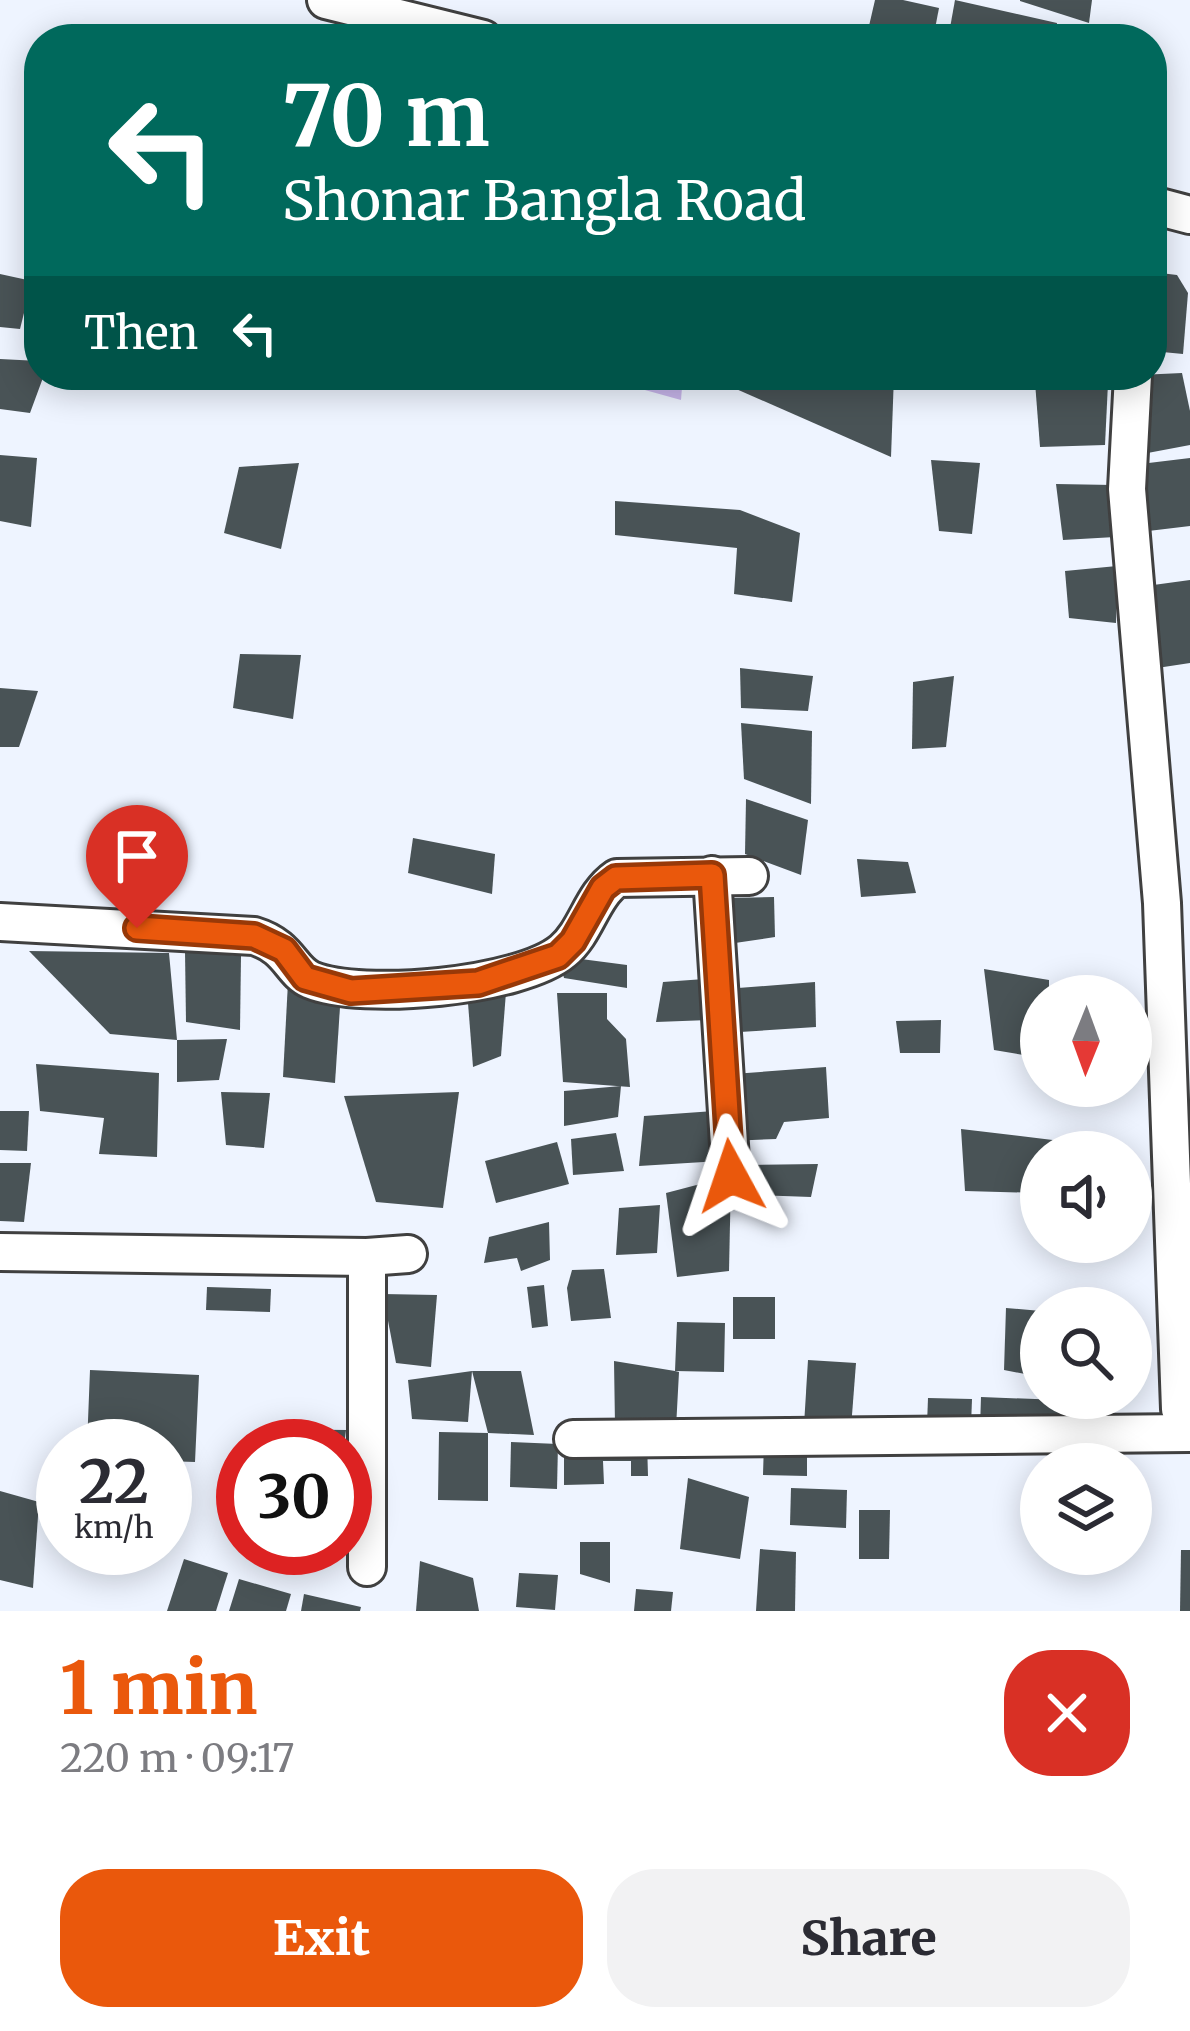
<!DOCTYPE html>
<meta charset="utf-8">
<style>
:root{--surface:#fff;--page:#f2f2f3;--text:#2b2b33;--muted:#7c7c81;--accent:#ea580c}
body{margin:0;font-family:Merriweather,serif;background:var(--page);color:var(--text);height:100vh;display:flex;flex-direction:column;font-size:45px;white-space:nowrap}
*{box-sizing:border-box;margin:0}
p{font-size:39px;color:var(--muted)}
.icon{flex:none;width:66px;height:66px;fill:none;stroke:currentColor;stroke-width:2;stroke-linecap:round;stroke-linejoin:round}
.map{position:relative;height:1611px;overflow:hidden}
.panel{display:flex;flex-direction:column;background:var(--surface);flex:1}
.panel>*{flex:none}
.hud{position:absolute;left:24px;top:24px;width:1143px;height:366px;border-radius:48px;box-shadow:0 6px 30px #0003;background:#00695c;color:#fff;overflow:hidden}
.needle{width:78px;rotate:181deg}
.buttons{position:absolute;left:1020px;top:975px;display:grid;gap:24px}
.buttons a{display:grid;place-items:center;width:132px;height:132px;border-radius:50%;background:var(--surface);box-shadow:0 6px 30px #0003;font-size:60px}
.speed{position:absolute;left:36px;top:1419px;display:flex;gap:24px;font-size:60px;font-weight:700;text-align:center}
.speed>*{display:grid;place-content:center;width:156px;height:156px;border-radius:50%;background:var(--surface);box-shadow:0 6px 30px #0003;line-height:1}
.speed small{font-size:30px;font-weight:400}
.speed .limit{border:18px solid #d22;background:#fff;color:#111}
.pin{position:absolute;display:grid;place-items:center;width:102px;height:102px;color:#fff;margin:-123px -51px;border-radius:50% 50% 50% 0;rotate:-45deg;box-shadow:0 0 12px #0007}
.pin .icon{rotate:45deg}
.me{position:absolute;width:132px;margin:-66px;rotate:355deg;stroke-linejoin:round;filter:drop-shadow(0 0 9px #0008)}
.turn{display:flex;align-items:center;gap:42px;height:252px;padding:0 60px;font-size:54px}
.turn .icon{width:156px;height:156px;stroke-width:2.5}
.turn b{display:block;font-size:84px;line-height:102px}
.then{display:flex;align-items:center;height:114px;padding:0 60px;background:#0003;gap:24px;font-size:45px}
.round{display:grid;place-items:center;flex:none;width:126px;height:126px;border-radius:48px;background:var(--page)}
.head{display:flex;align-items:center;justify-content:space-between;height:204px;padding:0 60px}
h1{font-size:72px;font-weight:800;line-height:90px;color:var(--accent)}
.cta{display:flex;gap:24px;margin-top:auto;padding:24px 60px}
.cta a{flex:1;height:138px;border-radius:48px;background:var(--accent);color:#fff;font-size:48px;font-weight:800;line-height:138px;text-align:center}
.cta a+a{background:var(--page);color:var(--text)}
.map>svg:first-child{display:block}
.green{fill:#c8b6eb}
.building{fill:#495356}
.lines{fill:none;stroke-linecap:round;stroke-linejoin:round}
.minor-casing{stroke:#404040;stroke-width:42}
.minor{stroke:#fff;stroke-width:36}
.route-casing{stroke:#983908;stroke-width:30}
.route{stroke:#ea580c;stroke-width:21}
</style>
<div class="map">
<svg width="1190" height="1611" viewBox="0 0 1190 1611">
<rect width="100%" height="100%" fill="#eef4ff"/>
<!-- green -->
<path class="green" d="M617,375h66l-2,25 -65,-18z"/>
<!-- building -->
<g class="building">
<path d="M875,0h28l36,8 -6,31h-67z"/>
<path d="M955,0l102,23 -2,16h-107z"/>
<path d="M1020,0h72l-3,23 -69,-22z"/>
<path d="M1152,272l25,3 11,18 -5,61 -31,-3z"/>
<path d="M0,274l32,7 -12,48 -20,-2z"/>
<path d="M0,359l39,2v14h5l-14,38 -30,-4z"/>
<path d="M1182,373l8,38v34l-53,10 2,-80z"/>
<path d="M718,375h176l-3,82 -173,-76z"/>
<path d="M1035,382l73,1 -3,62 -65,2z"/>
<path d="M0,455l37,3 -6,69 -31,-6z"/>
<path d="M1190,458v68l-50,6 -8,-67z"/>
<path d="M931,460l49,3 -8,71 -33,-3z"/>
<path d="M299,463l-18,86 -57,-16 15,-66z"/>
<path d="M1056,484l57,1 2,52 -52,3z"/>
<path d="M615,501l125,9 60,23 -8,69 -58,-8 3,-46 -122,-13z"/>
<path d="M1117,566l-1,57 -47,-5 -4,-47z"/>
<path d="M1190,580v83l-33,5 -11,-82z"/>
<path d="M240,654l61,1 -8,64 -60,-11z"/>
<path d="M740,668l73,8 -5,35 -67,-3z"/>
<path d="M954,676l-8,71 -34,2 1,-67z"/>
<path d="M0,688l38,3 -19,56h-19z"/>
<path d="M741,723l71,8 -1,73 -67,-25z"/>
<path d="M746,799l62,21 -7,55 -56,-21z"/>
<path d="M413,838l82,16 -3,40 -84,-21z"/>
<path d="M857,859l51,3 8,31 -55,4z"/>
<path d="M774,897l1,40 -40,6 -6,-45z"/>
<path d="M29,951l140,2 8,87 -67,-6z"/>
<path d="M185,951l56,5 -1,74 -54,-8z"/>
<path d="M558,956l69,9v23l-63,-10z"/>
<path d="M984,969l65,11v16h-8v62l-47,-8z"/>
<path d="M718,978l-9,42 -53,2 7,-40z"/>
<path d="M288,982l52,25 -5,76 -52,-6z"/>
<path d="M815,982l1,45 -76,5 -2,-44z"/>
<path d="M506,992l-5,64 -28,11 -5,-64z"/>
<path d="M557,993h50v26l19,20 4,48 -67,-5z"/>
<path d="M941,1020l-1,33h-40l-4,-32z"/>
<path d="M227,1039l-8,41 -42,2v-42z"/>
<path d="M36,1064l123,9 -2,84 -58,-3 5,-36 -64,-7z"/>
<path d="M826,1067l3,51 -45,4 -8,17 -48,2 5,-67z"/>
<path d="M621,1086l-3,31 -54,9v-35z"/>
<path d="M221,1092l49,1 -6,55 -38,-3z"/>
<path d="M459,1092l-16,116 -67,-6 -32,-106z"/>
<path d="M0,1111h29l-2,40 -27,-1z"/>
<path d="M714,1111l6,50 -81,5 5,-50z"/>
<path d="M961,1129l108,13 -1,10h-27v41l-76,-2z"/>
<path d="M616,1133l8,38 -51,4 -2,-36z"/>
<path d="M557,1142l12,42 -73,19 -11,-42z"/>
<path d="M0,1163h31l-7,59 -24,-1z"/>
<path d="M818,1164l-7,33 -81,-3 14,-29z"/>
<path d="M731,1176l-2,95 -52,6 -11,-84z"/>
<path d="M660,1205l-3,48 -41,2 3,-47z"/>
<path d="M549,1222l1,38 -29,11 -4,-13 -33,5 5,-26z"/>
<path d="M604,1269l7,49 -40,3 -4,-33 5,-18z"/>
<path d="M544,1285l4,41 -16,2 -5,-41z"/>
<path d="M207,1287l64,2 -1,23 -64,-2z"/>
<path d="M383,1294l54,1 -6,72 -35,-4z"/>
<rect x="733" y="1297" width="42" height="42"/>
<path d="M1006,1308l35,3v66l-37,-7z"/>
<path d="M677,1322l48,1 -1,49 -49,-1 4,1 -3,56 -61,-3 -1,-64 61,10z"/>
<path d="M808,1360l48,3 -5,65 -47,-3z"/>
<path d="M90,1370l109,5 -4,87 -30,-1v-15h-78z"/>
<path d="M472,1371l-4,51 -56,-3 -4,-39z"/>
<path d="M472,1371h49l13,64 -46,-2v68l-50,-1 1,-68 49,1z"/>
<path d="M981,1397l80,3 -1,31 -80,-3z"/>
<path d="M928,1398l44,1 -2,53 -44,-1z"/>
<path d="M267,1429l79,1 -2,16h-76z"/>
<path d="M764,1441l43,1v34l-44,-1z"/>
<path d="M511,1442l47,2 -1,45 -47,-2z"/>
<path d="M647,1442l1,34h-17v-15h-28l1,23 -40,1v-42z"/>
<path d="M688,1478l61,19 -9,62 -60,-10z"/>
<path d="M791,1488l56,2 -1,38 -56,-3z"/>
<path d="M0,1491l39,11 -6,86 -33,-8z"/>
<path d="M345,1501l5,1 4,44 -9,-1z"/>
<path d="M859,1510h31l-1,49h-30z"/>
<path d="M580,1542h30v41l-30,-9z"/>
<path d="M760,1549l36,3 -1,59h-39z"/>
<path d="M1181,1550h9v61h-10z"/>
<path d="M184,1559l44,14 -12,38h-49z"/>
<path d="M420,1561l53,17 6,33h-63z"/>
<path d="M519,1573l39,2 -3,35 -39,-3z"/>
<path d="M239,1579l52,15 -5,17h-57z"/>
<path d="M636,1589l37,3 -2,19h-37z"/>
<path d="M304,1594l57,13 -1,4h-59z"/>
</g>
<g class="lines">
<!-- minor casing -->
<g class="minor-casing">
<g id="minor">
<path d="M326,0l157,39"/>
<path d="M1152,205l38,10"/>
<path d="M1133,375l-6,114 35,414 18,506 10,24"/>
<path d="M712,875l19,301"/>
<path d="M0,922l254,14c36,11 36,35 57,44 51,21 209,7 252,-29 24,-20 28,-55 54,-73l132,-2"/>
<path d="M0,1252l367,5 41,-3"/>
<path d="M573,1439l616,-6"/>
<path d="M367,1567v-310"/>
</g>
</g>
<!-- minor -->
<use href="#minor" class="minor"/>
</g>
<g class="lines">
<!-- route casing -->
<g class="route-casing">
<path id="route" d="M137,928l117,8 30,14 21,28 46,13 127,-8 80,-27 15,-15 30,-53 13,-10 96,-3 19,301"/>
</g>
<!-- route -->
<use href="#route" class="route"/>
</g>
</svg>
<div class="buttons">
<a><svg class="needle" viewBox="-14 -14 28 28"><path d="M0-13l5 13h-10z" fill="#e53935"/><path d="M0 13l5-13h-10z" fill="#7c7c81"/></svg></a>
<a><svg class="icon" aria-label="sound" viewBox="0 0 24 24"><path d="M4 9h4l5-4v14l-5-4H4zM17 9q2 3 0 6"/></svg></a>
<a><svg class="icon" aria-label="search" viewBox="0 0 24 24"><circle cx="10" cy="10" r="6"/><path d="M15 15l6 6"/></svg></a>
<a><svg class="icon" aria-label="layers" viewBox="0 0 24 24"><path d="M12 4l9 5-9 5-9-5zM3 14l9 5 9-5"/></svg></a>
</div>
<div class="speed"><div>22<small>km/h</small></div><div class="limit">30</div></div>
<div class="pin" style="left:137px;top:928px;background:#d93025"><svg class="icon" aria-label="arrive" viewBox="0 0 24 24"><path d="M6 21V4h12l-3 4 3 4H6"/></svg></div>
<svg class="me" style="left:731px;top:1176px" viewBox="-20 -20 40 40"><path d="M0-17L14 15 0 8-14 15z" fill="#ea580c" stroke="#fff" stroke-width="4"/></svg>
<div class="hud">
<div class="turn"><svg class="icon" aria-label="left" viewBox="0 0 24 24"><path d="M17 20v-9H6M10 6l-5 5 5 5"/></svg><div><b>70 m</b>Shonar Bangla Road</div></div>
<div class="then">Then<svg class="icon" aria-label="left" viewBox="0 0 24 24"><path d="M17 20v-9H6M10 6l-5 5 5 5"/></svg></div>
</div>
</div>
<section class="panel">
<div class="head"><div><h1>1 min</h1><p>220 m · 09:17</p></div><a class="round" style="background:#d93025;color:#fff"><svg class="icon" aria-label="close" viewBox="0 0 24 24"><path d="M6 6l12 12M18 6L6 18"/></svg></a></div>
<div class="cta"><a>Exit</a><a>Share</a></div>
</section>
